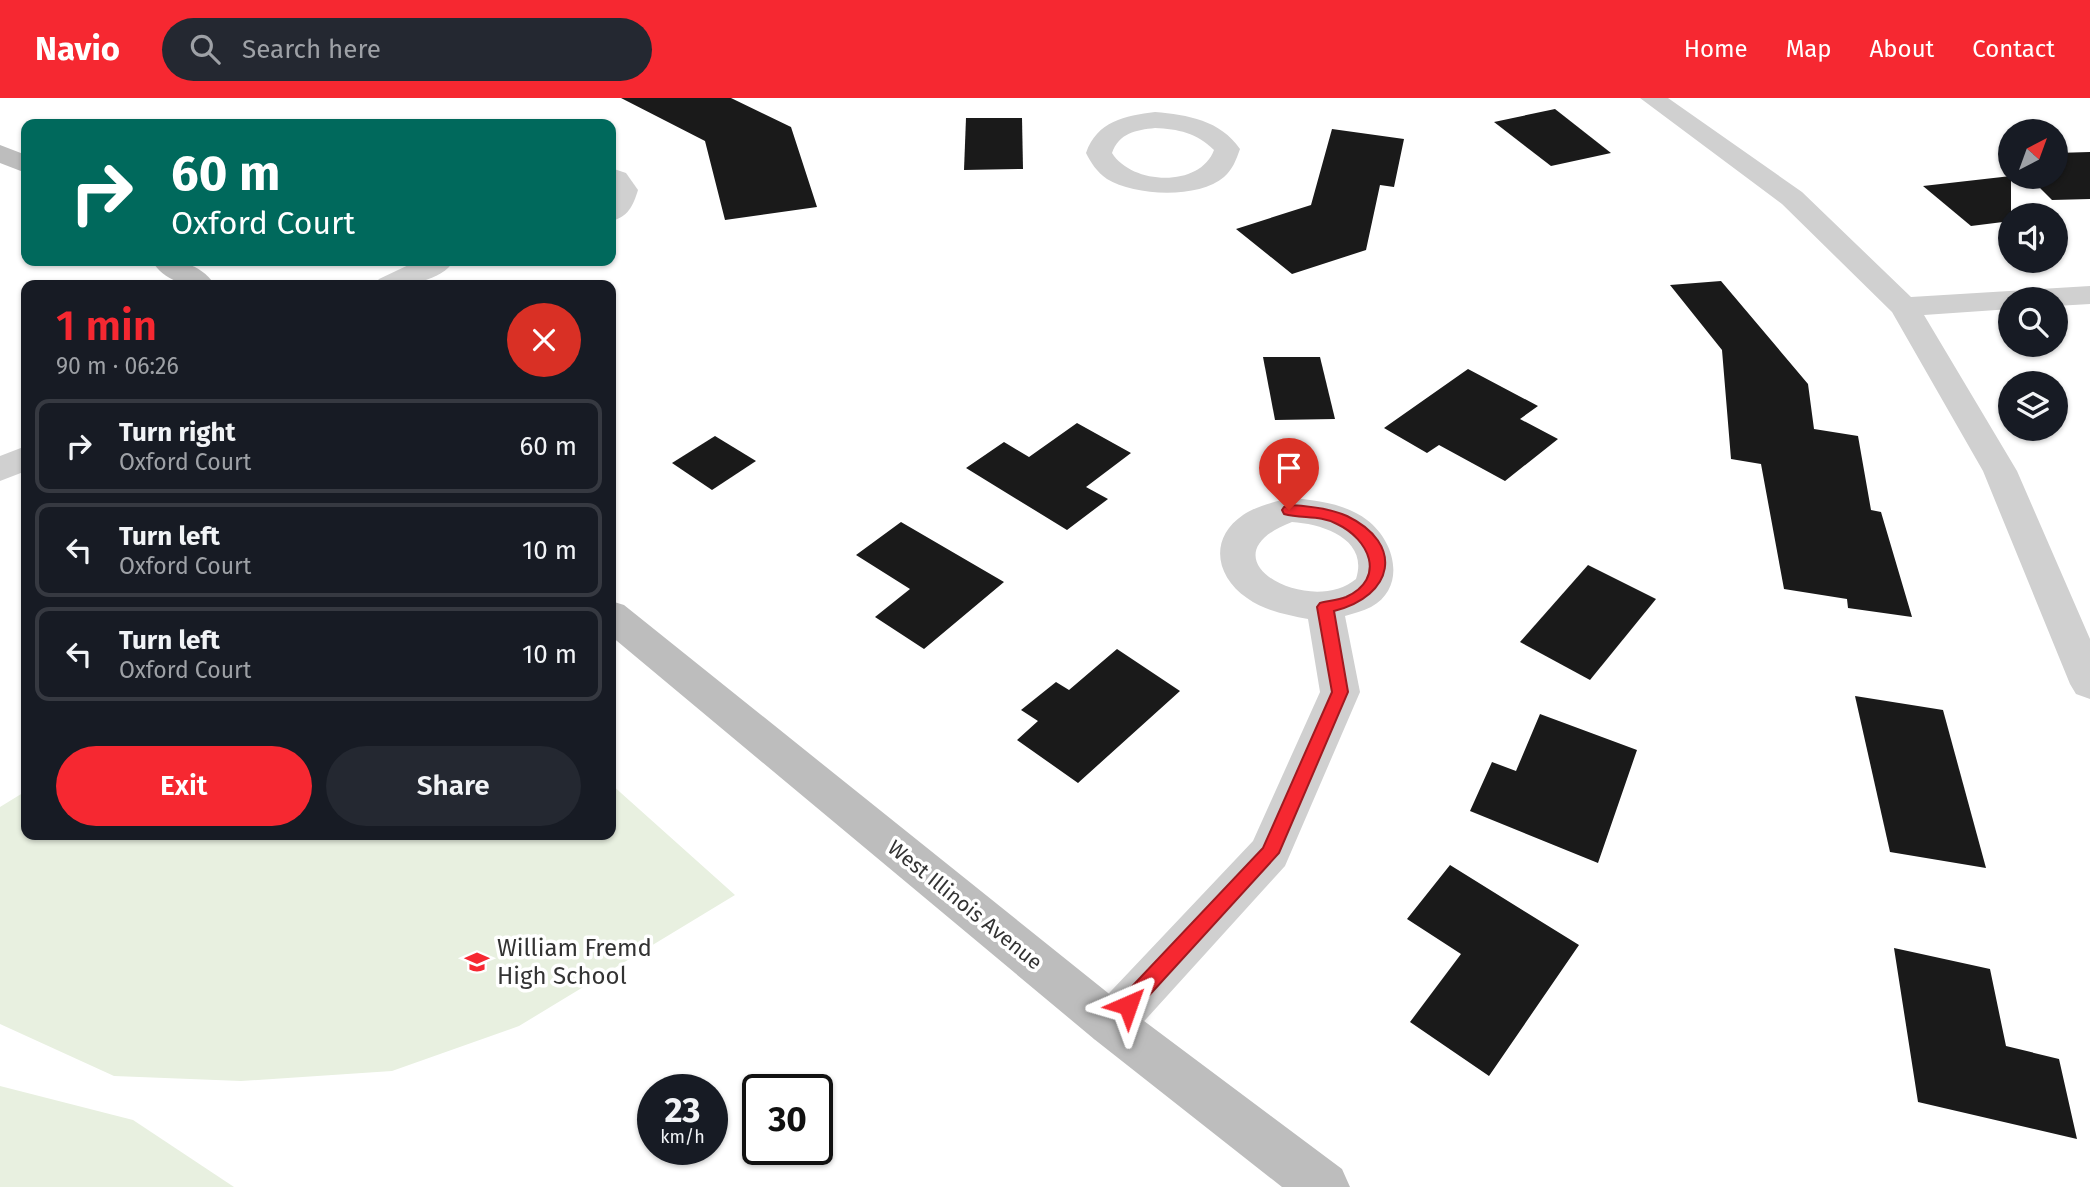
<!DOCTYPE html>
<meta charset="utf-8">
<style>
:root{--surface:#171b24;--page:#242831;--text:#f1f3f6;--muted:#9ea1a6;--line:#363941;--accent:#f62831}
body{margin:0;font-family:"Fira Sans",sans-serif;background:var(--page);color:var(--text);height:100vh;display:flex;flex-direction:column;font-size:26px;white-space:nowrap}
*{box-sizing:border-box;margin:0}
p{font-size:23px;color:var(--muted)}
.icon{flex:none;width:38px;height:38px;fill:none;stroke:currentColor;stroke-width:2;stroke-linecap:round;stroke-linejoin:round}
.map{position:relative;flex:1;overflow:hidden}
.drawer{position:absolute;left:21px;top:182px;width:595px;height:560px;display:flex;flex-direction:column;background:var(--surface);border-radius:14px;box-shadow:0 2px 5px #0004}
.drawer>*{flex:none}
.top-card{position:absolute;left:21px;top:21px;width:595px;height:147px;border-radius:14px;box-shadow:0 2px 5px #0004;background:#00695c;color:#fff;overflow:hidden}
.needle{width:46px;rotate:41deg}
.tools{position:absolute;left:1998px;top:21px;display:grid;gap:14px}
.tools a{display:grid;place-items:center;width:70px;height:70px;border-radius:50%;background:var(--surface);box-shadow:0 2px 5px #0004;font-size:35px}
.speed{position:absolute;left:637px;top:976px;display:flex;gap:14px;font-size:35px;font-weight:700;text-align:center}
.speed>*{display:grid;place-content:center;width:91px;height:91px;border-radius:50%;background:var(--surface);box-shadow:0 2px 5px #0004;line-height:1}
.speed small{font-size:18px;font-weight:400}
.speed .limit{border:4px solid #111;border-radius:10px;background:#fff;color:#111}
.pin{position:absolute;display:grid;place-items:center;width:60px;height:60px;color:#fff;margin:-72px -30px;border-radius:50% 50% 50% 0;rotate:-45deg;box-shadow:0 0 7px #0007}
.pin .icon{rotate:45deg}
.me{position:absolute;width:77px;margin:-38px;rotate:43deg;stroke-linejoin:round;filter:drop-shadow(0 0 5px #0008)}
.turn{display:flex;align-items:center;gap:24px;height:147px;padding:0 35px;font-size:32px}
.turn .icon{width:91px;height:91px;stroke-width:2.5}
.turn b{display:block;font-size:49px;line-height:60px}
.round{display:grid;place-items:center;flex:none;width:74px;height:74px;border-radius:37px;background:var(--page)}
.overview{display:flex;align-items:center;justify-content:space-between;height:119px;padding:0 35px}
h1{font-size:42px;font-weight:600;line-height:52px;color:var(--accent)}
.cta{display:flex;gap:14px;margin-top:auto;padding:14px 35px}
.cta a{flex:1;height:80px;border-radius:42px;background:var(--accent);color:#fff;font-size:28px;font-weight:600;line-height:80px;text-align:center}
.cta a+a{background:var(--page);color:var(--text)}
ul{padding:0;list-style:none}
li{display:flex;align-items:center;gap:21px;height:94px;margin:0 14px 10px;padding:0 21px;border:4px solid var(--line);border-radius:14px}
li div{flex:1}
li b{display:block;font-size:26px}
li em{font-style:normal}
header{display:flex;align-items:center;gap:42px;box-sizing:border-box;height:98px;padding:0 35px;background:var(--accent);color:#fff}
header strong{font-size:33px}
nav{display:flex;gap:38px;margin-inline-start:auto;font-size:24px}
.search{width:490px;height:63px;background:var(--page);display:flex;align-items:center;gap:18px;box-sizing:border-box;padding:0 24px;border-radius:38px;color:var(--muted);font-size:26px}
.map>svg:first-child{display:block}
.green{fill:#e8f0e0}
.building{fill:#1a1a1a}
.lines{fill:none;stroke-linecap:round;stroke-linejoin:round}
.minor{fill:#d0d0d0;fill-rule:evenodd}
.secondary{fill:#bdbdbd;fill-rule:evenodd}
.route{fill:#f62831;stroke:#a01a20;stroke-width:2}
.labels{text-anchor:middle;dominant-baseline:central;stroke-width:7;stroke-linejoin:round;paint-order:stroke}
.street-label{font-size:21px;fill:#333;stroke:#fff}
.near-poi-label{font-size:24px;fill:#333;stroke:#fff;text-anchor:start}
</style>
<header>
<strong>Navio</strong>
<div class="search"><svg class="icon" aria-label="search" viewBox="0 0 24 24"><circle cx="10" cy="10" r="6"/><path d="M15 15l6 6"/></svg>Search here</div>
<nav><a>Home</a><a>Map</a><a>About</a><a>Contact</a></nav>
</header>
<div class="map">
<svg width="2090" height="1089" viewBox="0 0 2090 1089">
<rect width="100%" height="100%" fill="#fff"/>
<!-- green -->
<g class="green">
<path d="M611,686l124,111 -216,131 -127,45 -151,10 -127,-5 -114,-52v-217l26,-16v44h585z"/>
<path d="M0,988l133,34 101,67h-234z"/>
</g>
<!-- building -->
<g class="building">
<path d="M621,0h110l60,29 26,80 -92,13 -20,-79z"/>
<path d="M1555,11l56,44 -60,13 -57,-44z"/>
<path d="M966,20h56l1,51 -59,1z"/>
<path d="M1332,31l72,10 -10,48 -14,-2 -14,65 -74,24 -56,-45 75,-24z"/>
<path d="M2090,54v47l-38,1 -23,-23h27v-24z"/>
<path d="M2011,78v45l-40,5 -48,-40z"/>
<path d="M1721,183l87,103 6,45 44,7 13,74 10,2 31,105 -64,-9 -1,-9 -63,-10 -23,-125 -30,-5 -9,-109 -52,-65z"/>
<path d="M1263,259h57l15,62 -60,1z"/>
<path d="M1468,271l70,37 -18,13 38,20 -53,42 -66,-36 -12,8 -43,-25z"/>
<path d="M1077,325l54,30 -45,34 22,12 -41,31 -101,-62 38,-26 25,15z"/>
<path d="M715,338l41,25 -44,29 -40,-27z"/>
<path d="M901,424l103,60 -80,67 -49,-32 35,-28 -54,-34z"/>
<path d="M1588,467l68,34 -66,81 -70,-38z"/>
<path d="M1117,551l63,42 -102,92 -61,-43 21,-19 -17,-11 35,-28 13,8z"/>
<path d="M1855,598l88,14 43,158 -96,-16z"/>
<path d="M1540,616l97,36 -39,113 -128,-52 22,-49 24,9z"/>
<path d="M1450,767l129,80 -90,131 -79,-54 51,-68 -54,-35z"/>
<path d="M1894,850l96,21 16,77 53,13 18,80 -159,-37z"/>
</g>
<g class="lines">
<!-- minor -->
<g class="minor">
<path d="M1640,0h28l134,94 109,105 179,-11v18l-34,2v-7h-45v10l-87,6 93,156 73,168v60l-14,-5 -6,-10 -87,-213 -91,-159 -110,-108z"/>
<path d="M1155,14c33,3 65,8 85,37 -4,11 -7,20 -16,28 -25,22 -90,19 -117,2 -10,-7 -16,-16 -21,-26 11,-32 39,-37 69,-41zM1155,30c23,1 42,5 59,22 -14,38 -82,35 -102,3 7,-20 24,-23 43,-25z"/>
<path d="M611,70l15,5 12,17c-5,16 -10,27 -27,31z"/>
<path d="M417,163h37c-15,23 -55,25 -80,24l5,-6z"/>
<path d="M26,348v25l-26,10v-25z"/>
<path d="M1289,400c26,2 56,5 78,22 28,21 40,67 4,87 -8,4 -17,6 -26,9l15,76 -75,174 -157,173 -17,7 -17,-7 -7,-15 7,-15 159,-168 67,-149 -12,-73c-21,-4 -43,-8 -61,-21 -32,-22 -38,-60 -4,-83 13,-9 32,-13 46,-17zM1292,424c31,2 77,17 64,57 -46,39 -158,-21 -64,-57z"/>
</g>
<!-- secondary -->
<g class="secondary">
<path d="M0,47l26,10v18l-26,-10z"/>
<path d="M152,163c26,0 46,0 63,24 -25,1 -49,-1 -63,-24z"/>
<path d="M611,503l13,4 504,404 214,160 8,18h-68l-188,-148 -483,-403z"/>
</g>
</g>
<!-- route -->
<path class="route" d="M1289,407c20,1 40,3 58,11 58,28 47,80 -13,95l14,81 -69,161 -144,158 -7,3 -7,-3 -2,-6 2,-7 142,-150 69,-156 -15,-85 3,-4c8,-2 18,-3 26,-6 41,-19 23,-58 -9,-73 -17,-9 -35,-5 -53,-10l-2,-4 2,-3z"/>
<!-- icons -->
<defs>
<g id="school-bare" transform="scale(1.89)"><path d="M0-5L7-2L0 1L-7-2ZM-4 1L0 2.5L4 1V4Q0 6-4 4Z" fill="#f62831" stroke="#fff" stroke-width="2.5" paint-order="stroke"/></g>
</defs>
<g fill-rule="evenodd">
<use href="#school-bare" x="477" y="864"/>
</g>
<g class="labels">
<!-- street labels -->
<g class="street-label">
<text transform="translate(965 807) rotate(39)">West Illinois Avenue</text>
</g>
<!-- near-poi labels -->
<g class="near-poi-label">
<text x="497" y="850">William Fremd<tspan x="497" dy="28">High School</tspan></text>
</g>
</g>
</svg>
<div class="tools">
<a><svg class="needle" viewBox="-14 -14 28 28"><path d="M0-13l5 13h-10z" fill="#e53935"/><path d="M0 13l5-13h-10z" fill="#9ea1a6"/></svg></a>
<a><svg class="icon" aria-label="sound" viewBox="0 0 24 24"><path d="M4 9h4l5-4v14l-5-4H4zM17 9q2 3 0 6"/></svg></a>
<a><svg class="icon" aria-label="search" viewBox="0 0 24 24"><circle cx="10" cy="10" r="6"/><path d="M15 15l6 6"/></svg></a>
<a><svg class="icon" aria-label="layers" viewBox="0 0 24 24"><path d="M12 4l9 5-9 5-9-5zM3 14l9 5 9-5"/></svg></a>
</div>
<div class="speed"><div>23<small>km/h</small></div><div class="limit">30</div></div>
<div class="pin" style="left:1289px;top:412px;background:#d93025"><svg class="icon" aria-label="arrive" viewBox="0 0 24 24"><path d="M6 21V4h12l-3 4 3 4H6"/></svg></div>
<svg class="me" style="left:1128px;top:907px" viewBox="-20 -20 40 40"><path d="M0-17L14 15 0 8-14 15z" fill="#f62831" stroke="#fff" stroke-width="4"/></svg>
<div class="top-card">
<div class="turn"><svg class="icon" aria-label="right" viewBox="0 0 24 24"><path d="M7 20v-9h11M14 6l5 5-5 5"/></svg><div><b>60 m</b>Oxford Court</div></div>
</div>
<section class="drawer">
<div class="overview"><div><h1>1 min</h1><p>90 m · 06:26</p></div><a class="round" style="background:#d93025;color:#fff"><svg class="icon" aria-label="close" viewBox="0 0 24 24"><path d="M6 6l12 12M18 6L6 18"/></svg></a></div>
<ul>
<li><svg class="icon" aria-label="right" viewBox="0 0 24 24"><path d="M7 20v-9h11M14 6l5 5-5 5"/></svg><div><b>Turn right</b><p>Oxford Court</p></div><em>60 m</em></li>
<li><svg class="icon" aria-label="left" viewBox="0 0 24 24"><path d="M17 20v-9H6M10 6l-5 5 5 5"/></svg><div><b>Turn left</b><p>Oxford Court</p></div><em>10 m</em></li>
<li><svg class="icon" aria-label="left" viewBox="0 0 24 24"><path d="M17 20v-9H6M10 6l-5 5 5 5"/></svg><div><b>Turn left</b><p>Oxford Court</p></div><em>10 m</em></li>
</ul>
<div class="cta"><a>Exit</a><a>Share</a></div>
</section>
</div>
